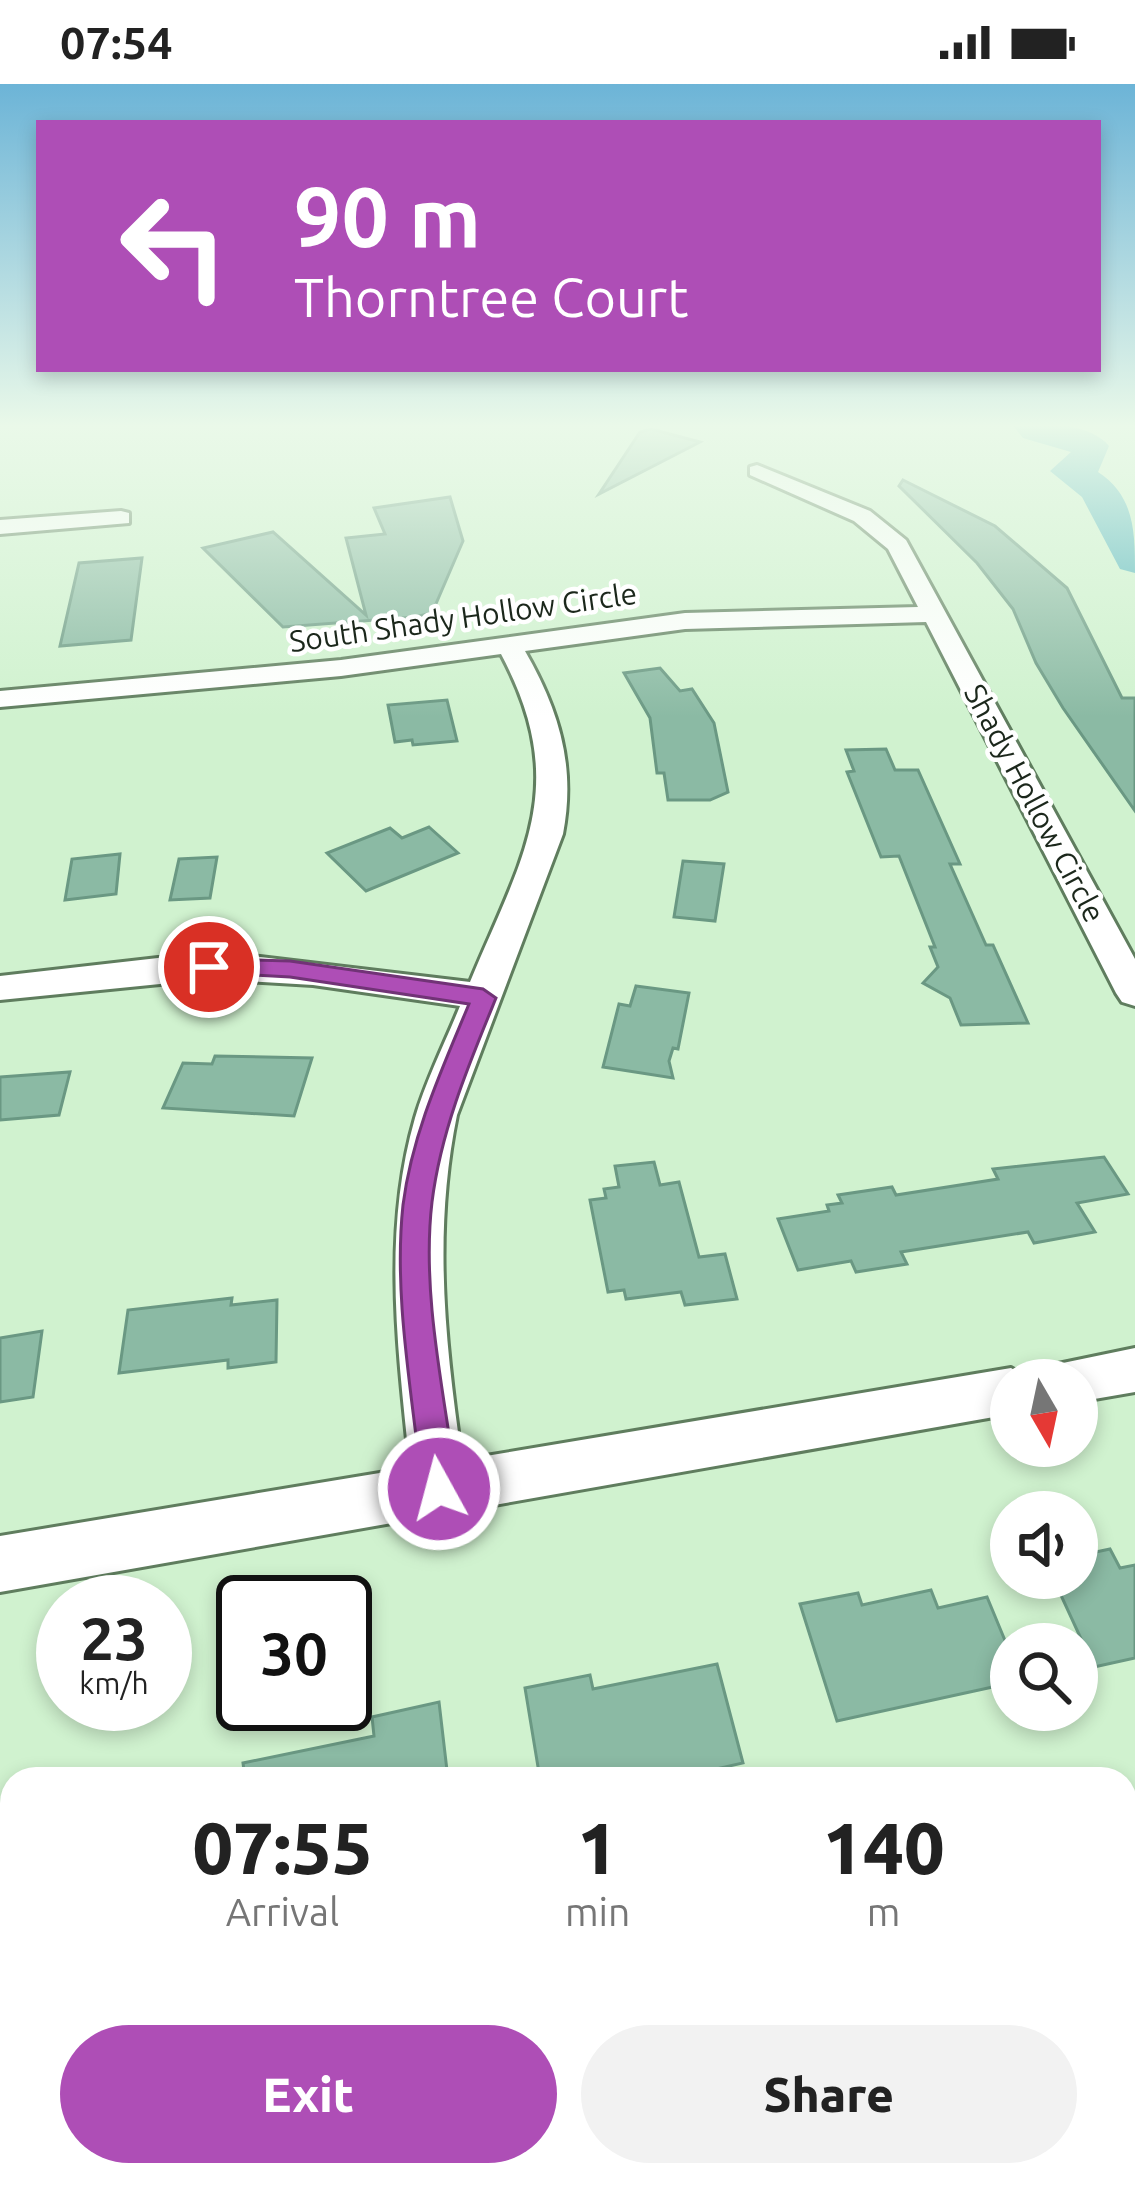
<!DOCTYPE html>
<style>
:root{--surface:#fff;--page:#f2f2f2;--text:#222;--muted:#767676;--accent:#ae4eb6}
body{margin:0;font-family:Ubuntu,sans-serif;background:var(--page);color:var(--text);height:100vh;display:flex;flex-direction:column;font-size:45px;white-space:nowrap}
*{box-sizing:border-box;margin:0}
p{font-size:39px;color:var(--muted)}
.icon{flex:none;width:66px;height:66px;fill:none;stroke:currentColor;stroke-width:2;stroke-linecap:round;stroke-linejoin:round}
.map{position:relative;flex:1;overflow:hidden}
.sheet{position:absolute;left:0px;top:1683px;width:1137px;height:420px;display:flex;flex-direction:column;background:var(--surface);border-radius:36px 36px 0 0;box-shadow:0 6px 18px #0003}
.sheet>*{flex:none}
.guide{position:absolute;left:36px;top:36px;width:1065px;height:252px;border-radius:0px;box-shadow:0 6px 18px #0003;background:#ae4eb6;color:#fff;overflow:hidden}
.needle{width:78px;rotate:171deg}
.fabs{position:absolute;left:990px;top:1275px;display:grid;gap:24px}
.fabs a{display:grid;place-items:center;width:108px;height:108px;border-radius:50%;background:var(--surface);box-shadow:0 6px 18px #0003;font-size:60px}
.speed{position:absolute;left:36px;top:1491px;display:flex;gap:24px;font-size:60px;font-weight:700;text-align:center}
.speed>*{display:grid;place-content:center;width:156px;height:156px;border-radius:50%;background:var(--surface);box-shadow:0 6px 18px #0003;line-height:1}
.speed small{font-size:30px;font-weight:400}
.speed .limit{border:6px solid #111;border-radius:18px;background:#fff;color:#111}
.pin{position:absolute;display:grid;place-items:center;width:102px;height:102px;color:#fff;margin:-51px;border:6px solid #fff;border-radius:50%;box-shadow:0 3px 12px #0007}
.me{position:absolute;width:132px;margin:-66px;rotate:353deg;stroke-linejoin:round;filter:drop-shadow(0 0 9px #0008)}
.turn{display:flex;align-items:center;gap:42px;height:252px;padding:0 60px;font-size:54px}
.turn .icon{width:156px;height:156px;stroke-width:2.5}
.turn b{display:block;font-size:84px;line-height:102px}
.eta{display:flex;justify-content:space-evenly;align-items:center;height:204px;text-align:center}
.eta b{font-size:72px;font-weight:800;line-height:84px}
.cta{display:flex;gap:24px;margin-top:auto;padding:24px 60px}
.cta a{flex:1;height:138px;border-radius:72px;background:var(--accent);color:#fff;font-size:48px;font-weight:800;line-height:138px;text-align:center}
.cta a+a{background:var(--page);color:var(--text)}
.status{display:flex;justify-content:space-between;align-items:center;height:84px;padding:0 60px;background:var(--surface);direction:ltr}
.status svg{height:33px;fill:currentColor}
.map>svg:first-child{display:block}
.lines{fill:none;stroke-linecap:round;stroke-linejoin:round}
.river{fill:#53b4be;fill-rule:evenodd}
.building{fill:#8bbaa4;stroke:#6a9883;stroke-width:3}
.street-casing{stroke:#5f7d5e;stroke-width:6}
.street{fill:#fff;fill-rule:evenodd}
.route{fill:#ae4eb6;stroke:#713376;stroke-width:3}
.labels{text-anchor:middle;dominant-baseline:central;stroke-width:9;stroke-linejoin:round;paint-order:stroke}
.far-street-label{font-size:30px;fill:#1b271b;stroke:#fff}
</style>
<div class="status"><b>07:54</b><svg viewBox="0 0 49 12"><path d="M0 12V9h3v3zM5 12V6h3v6zM10 12V3h3v9zM15 12V0h3v12zM26 1h20v11H26zM47 4h2v5h-2z"/></svg></div>
<div class="map">
<svg width="1135" height="2103" viewBox="0 0 1135 2103">
<rect width="100%" height="100%" fill="#d0f2cf"/>
<g class="lines">
<!-- river -->
<path class="river" d="M1011,339c28,0 79,-1 98,23l-11,26c37,24 37,61 37,101l-15,-4 -38,-72 -32,-26 21,-19 -48,-14z"/>
</g>
<!-- building -->
<g class="building">
<path d="M651,345l49,13 -101,52 41,-62z"/>
<path d="M903,396l92,46 72,62 55,110h13v113l-72,-103 -27,-45 -23,-54 -36,-46 -78,-77z"/>
<path d="M450,413l13,44 -31,72 -17,4 -132,10 -80,-79 70,-16 93,83 -20,-77 39,-4 -11,-26z"/>
<path d="M142,474l-11,82 -71,6 19,-83z"/>
<path d="M660,584l20,23 12,-2 22,34 14,69 -18,8h-42l-4,-27h-7l-7,-55 -26,-45z"/>
<path d="M447,616l10,41 -44,4 -1,-5 -17,2 -7,-37z"/>
<path d="M886,665l9,21h23l42,94h-10l36,81h7l35,78 -67,2 -11,-27 -27,-15 15,-16 -8,-20h5l-36,-91 -18,1 -34,-85 7,-1 -8,-21z"/>
<path d="M429,743l29,26 -92,38 -39,-38 63,-25 12,10z"/>
<path d="M120,770l-4,40 -51,6 7,-41z"/>
<path d="M217,773l-7,41 -40,2 9,-41z"/>
<path d="M683,777l41,3 -9,57 -41,-4z"/>
<path d="M636,902l53,7 -11,56 -5,-1 -4,13 4,17 -70,-11 16,-63 11,2z"/>
<path d="M215,972l97,2 -18,58 -131,-8 20,-45 29,1z"/>
<path d="M70,988l-11,43 -59,5v-43z"/>
<path d="M1104,1073l24,37 -51,9 18,29 -61,11 -6,-11 -127,20 6,12 -51,8 -5,-11 -53,9 -20,-51 51,-8 -2,-6 15,-2 -4,-8 54,-8 4,8 102,-16 -5,-10z"/>
<path d="M654,1078l6,23 19,-3 20,75 26,-3 12,45 -52,6 -4,-13 -55,7 -2,-9 -16,2 -18,-92 16,-2 -2,-9 15,-2 -4,-21z"/>
<path d="M232,1214l-1,7 46,-5 -1,62 -48,6v-8l-109,13 9,-63z"/>
<path d="M42,1247l-9,66 -33,5v-64z"/>
<path d="M1110,1465l10,19 15,-3v93l-41,9 -41,-89h24v-22z"/>
<path d="M931,1506l7,18 49,-11 24,58v28l-174,38 -37,-117 58,-11 4,12z"/>
<path d="M717,1580l26,99 -71,16h-132l-15,-91 65,-13 3,14z"/>
<path d="M439,1618l9,77h-203l-2,-16 131,-27 -2,-19z"/>
</g>
<g class="lines">
<!-- street casing -->
<g class="street-casing">
<g id="street">
<path d="M757,381l113,46 36,29 229,419v47l-13,-4 -6,-9 -190,-371 -241,7 -160,22c34,59 51,115 38,183l-106,281c-24,117 -12,228 5,345l549,-92 20,12h-20v34l-1011,178v-56l410,-68c-12,-116 -28,-236 5,-350 11,-38 30,-75 45,-112l-147,-21 -103,-6 -210,21v-24l158,-18 86,-3 226,27c52,-125 102,-195 31,-328l-160,22 -341,31v-16l341,-31 344,-47 233,-6 -30,-58 -34,-28 -104,-46v-8z"/>
<path d="M121,427l8,2v10l-129,11v-14z"/>
<path d="M1135,1264v44l-58,10v-22h-26l7,-16z"/>
</g>
</g>
<!-- street -->
<use href="#street" class="street"/>
</g>
<!-- sky -->
<linearGradient id="sky" x2="0" y2="1"><stop stop-color="#6cb4d7"/><stop offset="0.54" stop-color="#eaf9e9"/><stop offset="1" stop-color="#eaf9e9" stop-opacity="0"/></linearGradient>
<rect width="1135" height="633" fill="url(#sky)"/>
<!-- route -->
<path class="route" d="M209,875l81,2 193,28 13,9c-27,66 -55,132 -64,204 -11,93 13,194 25,287l-6,12 -12,5 -12,-5 -5,-12c-9,-93 -29,-191 -19,-284 9,-71 39,-136 66,-201l-179,-27 -89,-5v-11z"/>
<g class="labels">
<!-- far-street labels -->
<g class="far-street-label">
<text transform="translate(463 533) rotate(-8)">South Shady Hollow Circle</text>
<text transform="translate(1035 719) rotate(62)">Shady Hollow Circle</text>
</g>
</g>
</svg>
<div class="fabs">
<a><svg class="needle" viewBox="-14 -14 28 28"><path d="M0-13l5 13h-10z" fill="#e53935"/><path d="M0 13l5-13h-10z" fill="#767676"/></svg></a>
<a><svg class="icon" aria-label="sound" viewBox="0 0 24 24"><path d="M4 9h4l5-4v14l-5-4H4zM17 9q2 3 0 6"/></svg></a>
<a><svg class="icon" aria-label="search" viewBox="0 0 24 24"><circle cx="10" cy="10" r="6"/><path d="M15 15l6 6"/></svg></a>
</div>
<div class="speed"><div>23<small>km/h</small></div><div class="limit">30</div></div>
<div class="pin" style="left:209px;top:883px;background:#d93025"><svg class="icon" aria-label="arrive" viewBox="0 0 24 24"><path d="M6 21V4h12l-3 4 3 4H6"/></svg></div>
<svg class="me" style="left:439px;top:1405px" viewBox="-20 -20 40 40"><circle r="17" fill="#ae4eb6" stroke="#fff" stroke-width="3"/><path d="M0-11L8 9 0 5-8 9z" fill="#fff"/></svg>
<div class="guide">
<div class="turn"><svg class="icon" aria-label="left" viewBox="0 0 24 24"><path d="M17 20v-9H6M10 6l-5 5 5 5"/></svg><div><b>90 m</b>Thorntree Court</div></div>
</div>
<section class="sheet">
<div class="eta">
<div><b>07:55</b><p>Arrival</p></div>
<div><b>1</b><p>min</p></div>
<div><b>140</b><p>m</p></div>
</div>
<div class="cta"><a>Exit</a><a>Share</a></div>
</section>
</div>
